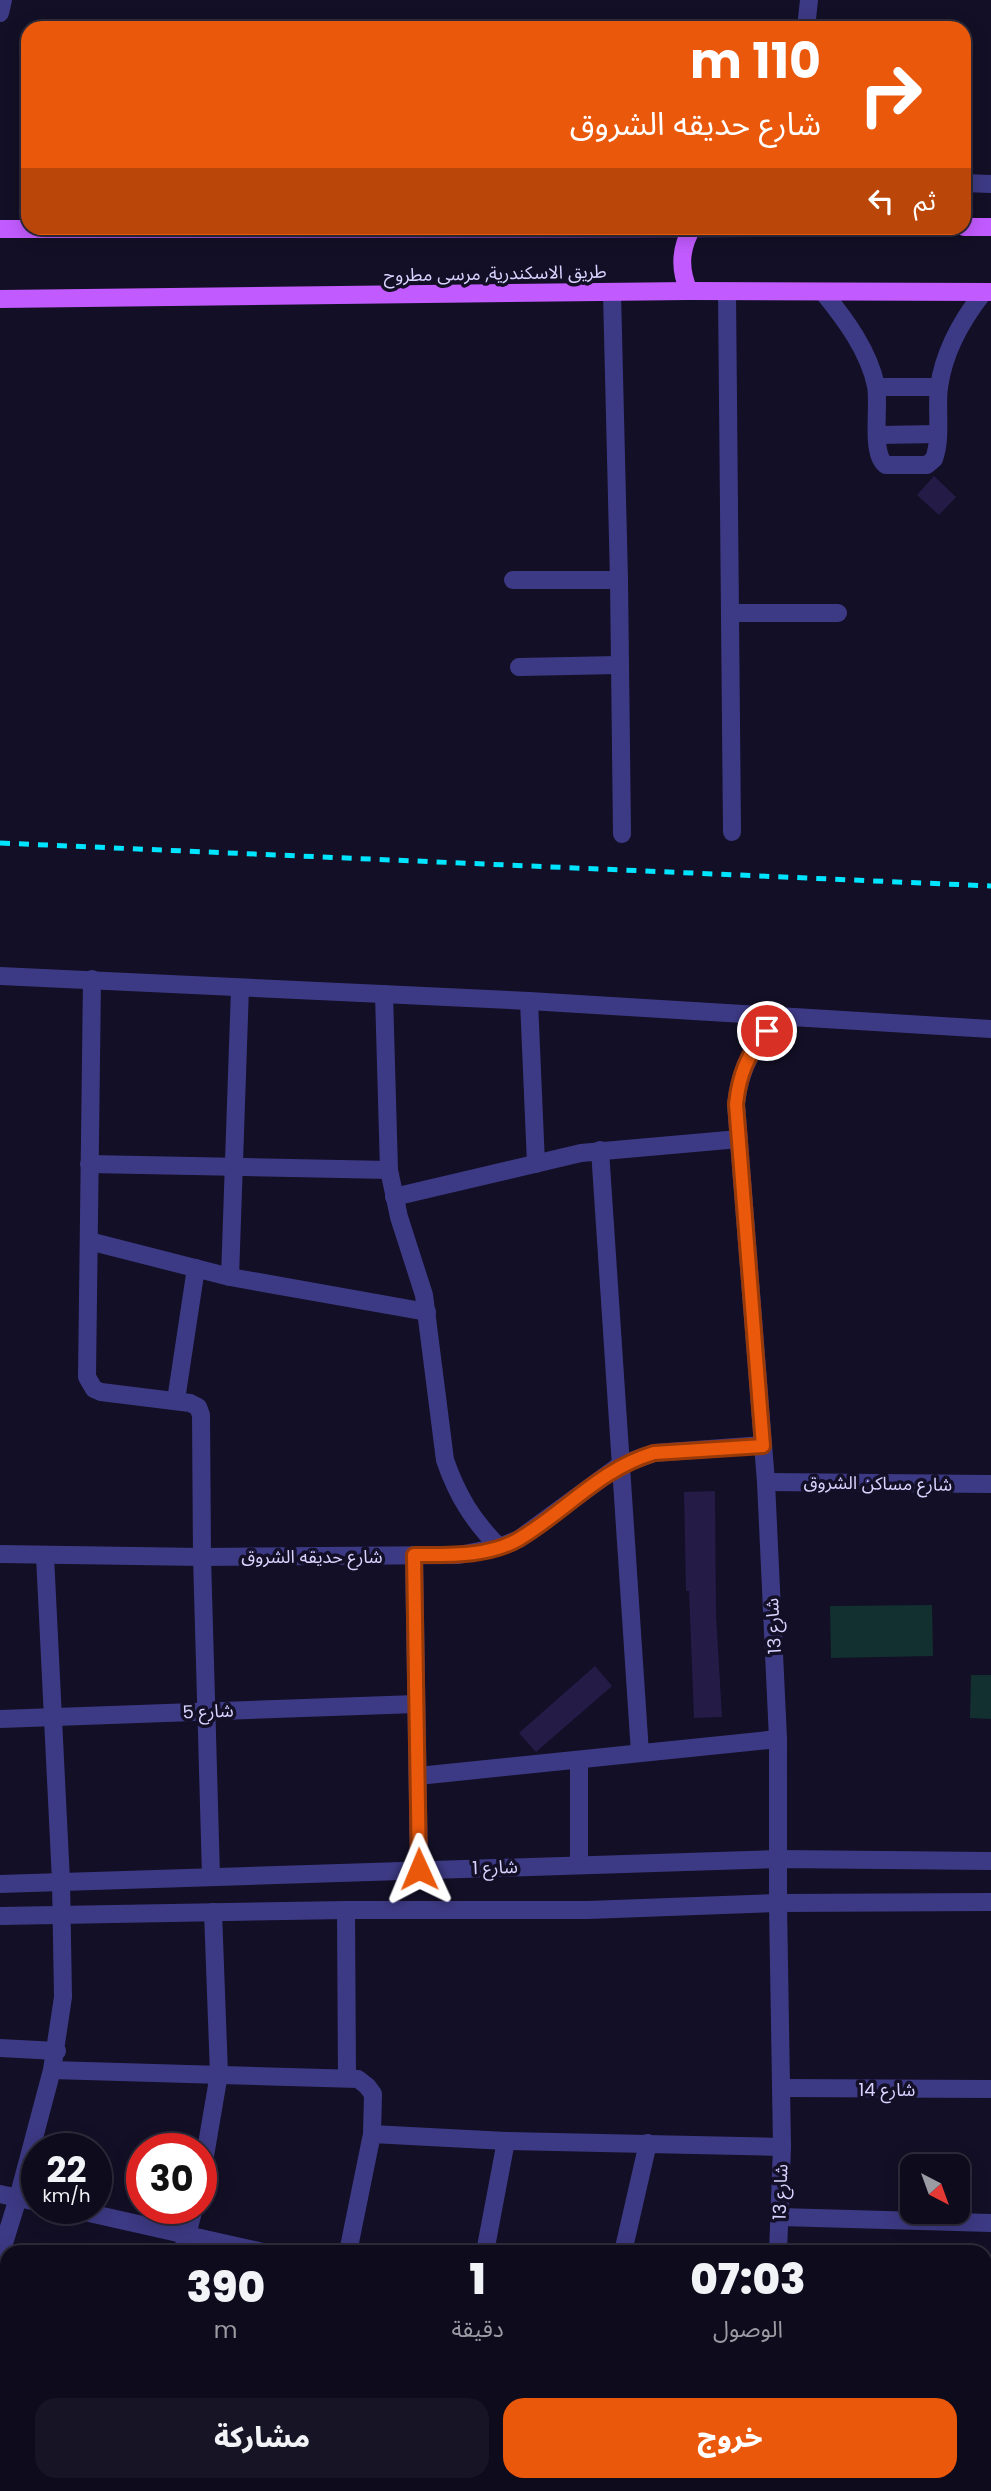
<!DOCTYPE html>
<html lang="ar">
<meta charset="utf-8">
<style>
:root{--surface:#0e0b1c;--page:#171425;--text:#f1f3f6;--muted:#9b9ba3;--line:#2e2b3b;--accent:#ea580c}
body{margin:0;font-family:Poppins,"Noto Sans Arabic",sans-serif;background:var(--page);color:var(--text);direction:rtl;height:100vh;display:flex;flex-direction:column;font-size:26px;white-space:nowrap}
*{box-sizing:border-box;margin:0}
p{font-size:23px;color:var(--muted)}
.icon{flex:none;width:38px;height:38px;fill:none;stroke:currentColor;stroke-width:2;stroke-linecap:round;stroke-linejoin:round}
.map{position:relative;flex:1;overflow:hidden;direction:ltr}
.sheet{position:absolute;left:0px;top:2245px;width:992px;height:247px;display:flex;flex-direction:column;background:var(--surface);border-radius:21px 21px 0 0;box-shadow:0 4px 18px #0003,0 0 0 2px var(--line);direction:rtl}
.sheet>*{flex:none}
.hud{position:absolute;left:21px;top:21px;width:950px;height:214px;border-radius:21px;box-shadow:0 4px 18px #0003,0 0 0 2px var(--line);direction:rtl;background:#ea580c;color:#fff;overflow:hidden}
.needle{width:46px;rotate:139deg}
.tools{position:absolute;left:900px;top:2154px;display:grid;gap:14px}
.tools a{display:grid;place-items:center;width:70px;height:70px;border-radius:14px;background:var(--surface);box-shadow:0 4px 18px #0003,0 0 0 2px var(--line);font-size:35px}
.speed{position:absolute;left:21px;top:2133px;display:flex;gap:14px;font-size:35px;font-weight:700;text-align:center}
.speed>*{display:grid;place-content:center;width:91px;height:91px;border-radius:50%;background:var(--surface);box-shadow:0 4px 18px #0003,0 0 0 2px var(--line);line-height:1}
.speed small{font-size:18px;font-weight:400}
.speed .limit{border:10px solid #d22;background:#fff;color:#111}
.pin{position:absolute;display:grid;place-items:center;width:60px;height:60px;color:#fff;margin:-30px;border:4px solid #fff;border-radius:50%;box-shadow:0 2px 7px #0007}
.me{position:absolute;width:77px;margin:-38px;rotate:359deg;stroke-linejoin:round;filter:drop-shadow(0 0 5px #0008)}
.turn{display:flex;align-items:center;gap:24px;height:147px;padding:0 35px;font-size:32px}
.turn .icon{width:91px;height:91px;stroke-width:2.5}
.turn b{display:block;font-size:49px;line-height:60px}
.then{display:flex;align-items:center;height:66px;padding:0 35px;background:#0003;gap:14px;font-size:26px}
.eta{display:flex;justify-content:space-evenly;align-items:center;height:119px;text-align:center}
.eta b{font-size:42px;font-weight:800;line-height:49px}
.primary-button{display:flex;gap:14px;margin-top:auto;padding:14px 35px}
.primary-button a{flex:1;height:80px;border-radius:21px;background:var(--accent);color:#fff;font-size:28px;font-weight:800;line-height:80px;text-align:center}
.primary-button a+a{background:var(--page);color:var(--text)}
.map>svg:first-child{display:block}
.green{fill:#12302f}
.building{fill:#241b47}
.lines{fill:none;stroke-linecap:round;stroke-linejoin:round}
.path{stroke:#2fb8b0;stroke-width:3.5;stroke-dasharray:3.5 5;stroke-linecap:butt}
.minor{stroke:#3d3a85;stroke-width:18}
.major{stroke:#c25bff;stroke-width:18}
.rail{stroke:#00e5ff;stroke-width:5;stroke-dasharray:10 9;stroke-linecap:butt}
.route-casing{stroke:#983908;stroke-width:18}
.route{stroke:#ea580c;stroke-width:12}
.labels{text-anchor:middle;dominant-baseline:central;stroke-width:7;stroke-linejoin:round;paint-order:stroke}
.street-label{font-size:18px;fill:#d9d4ff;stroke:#130f26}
</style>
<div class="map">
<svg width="991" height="2491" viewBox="0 0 991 2491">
<rect width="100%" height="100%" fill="#130f26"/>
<!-- green -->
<g class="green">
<path d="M932,1605l1,51 -102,2 -1,-52z"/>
<path d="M971,1675h20v44l-21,-1z"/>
</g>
<!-- building -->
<g class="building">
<path d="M934,476l22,21 -17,18 -22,-20z"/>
<path d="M715,1491l1,123 6,103 -28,1 -5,-127h-3l-2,-99z"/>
<path d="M595,1666l17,20 -76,66 -17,-19z"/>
</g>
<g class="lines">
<!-- path -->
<path class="path" d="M591,2485l27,6"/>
<!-- minor -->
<g class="minor">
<path d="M0,13l3,-13"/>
<path d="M806,28l3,-28"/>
<path d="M964,183l27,1"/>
<path d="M727,292l5,540"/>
<path d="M823,292c22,27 46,59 53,94 4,20 -6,68 10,79h41l7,-6c8,-22 2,-49 5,-72 5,-36 22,-66 44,-94"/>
<path d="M612,293l7,287 3,254"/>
<path d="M877,387h62"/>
<path d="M878,435l60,-1"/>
<path d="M513,580h106"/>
<path d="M730,613h108"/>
<path d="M519,667l100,-2"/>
<path d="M0,976l529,25 462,28"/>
<path d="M92,979l-5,398 7,12 7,3 89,11 8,4 3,8 1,142 9,319"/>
<path d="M384,994l5,176 10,47 25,78 21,165c12,35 28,61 54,87"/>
<path d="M529,1001l7,163"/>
<path d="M600,1150l40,603"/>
<path d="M89,1164l300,6"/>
<path d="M394,1197l187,-44 158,-14"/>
<path d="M89,1241l141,36 197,35"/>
<path d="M230,1277l10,-289"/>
<path d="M176,1400l20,-132"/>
<path d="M766,1482l225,2"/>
<path d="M0,1554l202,3 257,-2 40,-8 20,-8 101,-74 34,-12 109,-8"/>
<path d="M414,1555l5,314"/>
<path d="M0,1719l416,-15"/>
<path d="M418,1776l360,-37"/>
<path d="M579,1864v-104"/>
<path d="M0,1884l778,-25 213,2"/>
<path d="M346,1910l1,168"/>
<path d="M0,1916l346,-6h242l190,-7 213,-1"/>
<path d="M0,2048l57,3"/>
<path d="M52,2070l306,9 9,7 6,8 -1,40 -24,118"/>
<path d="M783,2088l208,1"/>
<path d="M372,2134l134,7 276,6"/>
<path d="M201,2179l18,-105 -6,-162"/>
<path d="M0,2194l18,4 -18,58"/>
<path d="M37,2202l-19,-4 34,-128 11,-73 -2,-116 -16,-325"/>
<path d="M67,2208l120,27 -5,17"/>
<path d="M194,2208l-7,27 76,17"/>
<path d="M780,2217l211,6"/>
<path d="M485,2252l21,-111"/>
<path d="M623,2252l25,-109"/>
<path d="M778,2252l4,-105 -4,-244v-164l-12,-257 -30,-378c4,-38 19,-63 47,-88"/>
<path d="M0,2334l7,2"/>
<path d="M985,2368h6"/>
<path d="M985,2434h6"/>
<path d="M0,2435l7,-19"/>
<path d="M296,2485l20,6"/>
<path d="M122,2491l2,-6"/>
<path d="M495,2491l1,-6"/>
<path d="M732,2491l1,-6"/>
<path d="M852,2491l2,-6"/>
<path d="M932,2491l1,-6"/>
</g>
<!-- major -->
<g class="major">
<path d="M964,227h27"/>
<path d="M0,229l817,-1"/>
<path d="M689,291c-10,-22 -9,-42 3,-63"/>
<path d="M0,299l689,-8 302,1"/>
</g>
<!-- rail -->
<path class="rail" d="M0,843l991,43"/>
</g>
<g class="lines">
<!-- route casing -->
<g class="route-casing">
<path id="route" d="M419,1869l-5,-314c35,0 74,2 105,-16 47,-28 81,-70 135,-86l109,-7 -27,-342c3,-29 12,-51 31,-73"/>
</g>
<!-- route -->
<use href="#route" class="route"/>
</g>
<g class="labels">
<!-- street labels -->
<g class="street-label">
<text transform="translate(495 273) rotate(-1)">طريق الاسكندرية, مرسى مطروح</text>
<text transform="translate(878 1483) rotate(1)">شارع مساكن الشروق</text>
<text x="312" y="1556">شارع حديقه الشروق</text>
<text transform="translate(773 1626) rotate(-93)">شارع 13</text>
<text transform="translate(208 1711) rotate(-2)">شارع 5</text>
<text transform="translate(495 1867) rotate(-2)">شارع 1</text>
<text x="887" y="2089">شارع 14</text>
<text transform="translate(780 2192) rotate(-88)">شارع 13</text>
</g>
</g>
</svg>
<div class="tools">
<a><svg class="needle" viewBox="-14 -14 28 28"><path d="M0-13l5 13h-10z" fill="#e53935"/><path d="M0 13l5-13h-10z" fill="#9b9ba3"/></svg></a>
</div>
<div class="speed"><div>22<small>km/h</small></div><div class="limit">30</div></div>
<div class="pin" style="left:767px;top:1031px;background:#d93025"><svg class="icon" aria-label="arrive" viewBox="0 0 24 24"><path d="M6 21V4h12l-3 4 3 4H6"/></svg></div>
<svg class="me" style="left:419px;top:1869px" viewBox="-20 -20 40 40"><path d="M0-17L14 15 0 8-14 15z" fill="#ea580c" stroke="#fff" stroke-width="4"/></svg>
<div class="hud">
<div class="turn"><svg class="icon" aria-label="right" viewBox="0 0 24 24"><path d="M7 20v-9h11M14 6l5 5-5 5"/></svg><div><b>110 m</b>شارع حديقه الشروق</div></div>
<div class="then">ثم<svg class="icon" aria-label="left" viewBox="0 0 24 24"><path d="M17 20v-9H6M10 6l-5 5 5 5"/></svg></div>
</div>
<section class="sheet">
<div class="eta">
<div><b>07:03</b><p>الوصول</p></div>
<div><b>1</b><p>دقيقة</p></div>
<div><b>390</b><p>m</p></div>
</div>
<div class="primary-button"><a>خروج</a><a>مشاركة</a></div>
</section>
</div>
